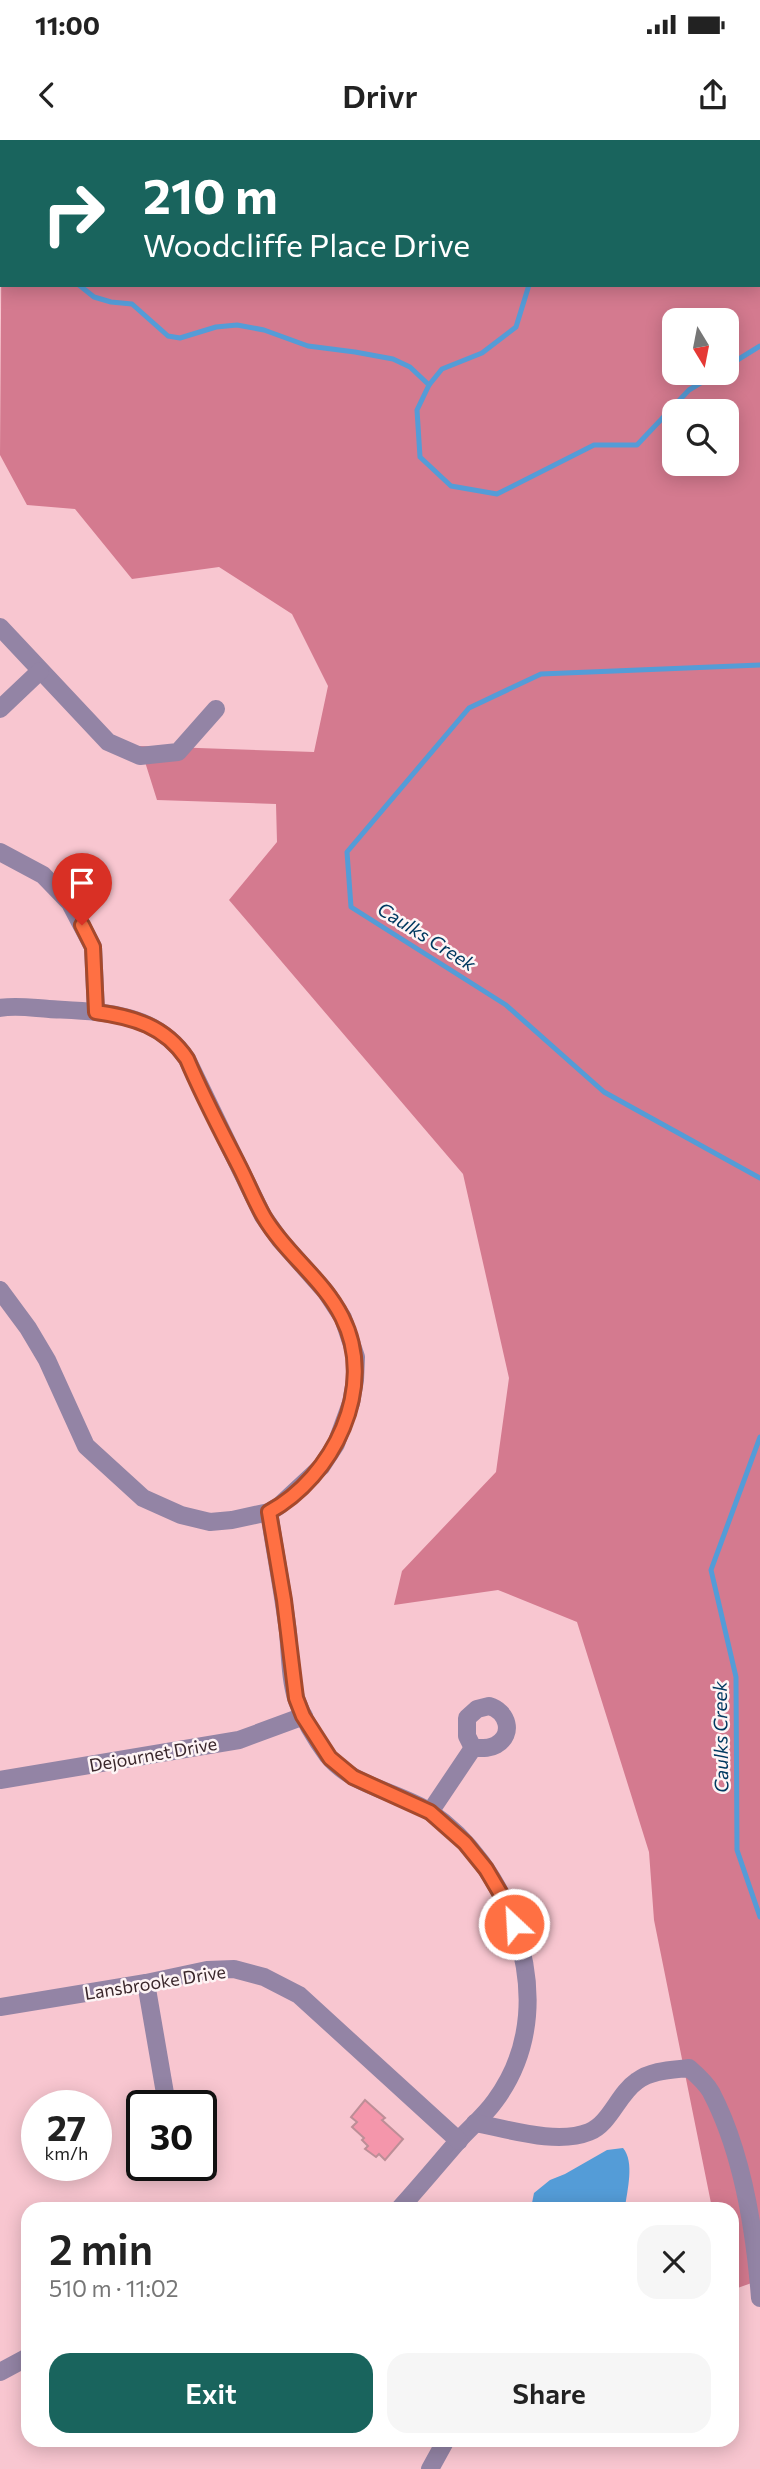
<!DOCTYPE html>
<meta charset="utf-8">
<style>
:root{--surface:#fff;--page:#f6f6f6;--text:#222;--muted:#767676;--accent:#19645d}
body{margin:0;font-family:Commissioner,sans-serif;background:var(--page);color:var(--text);height:100vh;display:flex;flex-direction:column;font-size:26px;white-space:nowrap}
*{box-sizing:border-box;margin:0}
p{font-size:23px;color:var(--muted)}
.icon{flex:none;width:38px;height:38px;fill:none;stroke:currentColor;stroke-width:2;stroke-linecap:round;stroke-linejoin:round}
.map{position:relative;flex:1;overflow:hidden}
.sheet{position:absolute;left:21px;top:2062px;width:718px;height:245px;display:flex;flex-direction:column;background:var(--surface);border-radius:21px;box-shadow:0 4px 18px #0003}
.sheet>*{flex:none}
.hud{position:absolute;left:0px;top:0px;width:761px;height:147px;box-shadow:0 4px 18px #0003;background:#19645d;color:#fff;overflow:hidden}
.needle{width:46px;rotate:170deg}
.fabs{position:absolute;left:662px;top:168px;display:grid;gap:14px}
.fabs a{display:grid;place-items:center;width:77px;height:77px;border-radius:14px;background:var(--surface);box-shadow:0 4px 18px #0003;font-size:35px}
.speed{position:absolute;left:21px;top:1950px;display:flex;gap:14px;font-size:35px;font-weight:700;text-align:center}
.speed>*{display:grid;place-content:center;width:91px;height:91px;border-radius:50%;background:var(--surface);box-shadow:0 4px 18px #0003;line-height:1}
.speed small{font-size:18px;font-weight:400}
.speed .limit{border:4px solid #111;border-radius:10px;background:#fff;color:#111}
.pin{position:absolute;display:grid;place-items:center;width:60px;height:60px;color:#fff;margin:-72px -30px;border-radius:50% 50% 50% 0;rotate:-45deg;box-shadow:0 0 7px #0007}
.pin .icon{rotate:45deg}
.me{position:absolute;width:77px;margin:-38px;rotate:335deg;stroke-linejoin:round;filter:drop-shadow(0 0 5px #0008)}
.turn{display:flex;align-items:center;gap:24px;height:147px;padding:0 28px;font-size:32px}
.turn .icon{width:91px;height:91px;stroke-width:2.5}
.turn b{display:block;font-size:49px;line-height:60px}
.round{display:grid;place-items:center;flex:none;width:74px;height:74px;border-radius:21px;background:var(--page)}
.summary{display:flex;align-items:center;justify-content:space-between;height:119px;padding:0 28px}
h1{font-size:42px;font-weight:600;line-height:52px}
.action{display:flex;gap:14px;margin-top:auto;padding:14px 28px}
.action a{flex:1;height:80px;border-radius:21px;background:var(--accent);color:#fff;font-size:28px;font-weight:600;line-height:80px;text-align:center}
.action a+a{background:var(--page);color:var(--text)}
.status{display:flex;justify-content:space-between;align-items:center;height:49px;padding:0 35px;background:var(--surface);direction:ltr}
.status svg{height:19px;fill:currentColor}
header{display:flex;justify-content:space-between;align-items:center;height:91px;padding:0 28px;background:var(--surface);font-size:32px;font-weight:600}
.map>svg:first-child{display:block}
.forest{fill:#d47a8f;fill-rule:evenodd}
.water{fill:#549cd7}
.lines{fill:none;stroke-linecap:round;stroke-linejoin:round}
.stream{stroke:#549cd7;stroke-width:5}
.building{fill:#f496ab;stroke:#bd8e97;stroke-width:2}
.minor{stroke:#9384a5;stroke-width:18}
.major{stroke:#5c4079;stroke-width:18}
.route-casing{stroke:#a6492c;stroke-width:18}
.route{stroke:#ff7043;stroke-width:12}
.labels{text-anchor:middle;dominant-baseline:central;stroke-width:5;stroke-linejoin:round;paint-order:stroke}
.street-label{font-size:18px;fill:#3a272b;stroke:#fef4f5}
.water-label{font-size:19px;font-style:italic;fill:#003960;stroke:#fef4f5}
</style>
<div class="status"><b>11:00</b><svg viewBox="0 0 49 12"><path d="M0 12V9h3v3zM5 12V6h3v6zM10 12V3h3v9zM15 12V0h3v12zM26 1h20v11H26zM47 4h2v5h-2z"/></svg></div>
<header><svg class="icon" aria-label="back" viewBox="0 0 24 24"><path d="M15 5l-7 7 7 7"/></svg>Drivr<svg class="icon" aria-label="share" viewBox="0 0 24 24"><path d="M12 15V3M7 8l5-5 5 5M5 13v7h14v-7"/></svg></header>
<div class="map">
<svg width="760" height="2329" viewBox="0 0 760 2329">
<rect width="100%" height="100%" fill="#f8c6d0"/>
<!-- forest -->
<g class="forest">
<path d="M276,0h352v2h-366z"/>
<path d="M2,34v111h758v-95v2090l-28,10v-82h-20l-58,-288 -5,-68 -72,-230 -79,-32 -104,15 8,-34 94,-99 13,-94 -46,-204 -234,-274 48,-58 -1,-38 -119,-4 -17,-54 174,6 14,-66 -36,-72 -73,-47 -87,12 -57,-70 -48,-4 -27,-50zM674,180h52v53h-52zM674,271h52v53h-52z"/>
</g>
<!-- water -->
<path class="water" d="M623,2008c12,14 4,43 2,60h-94l3,-15 16,-13 15,-6 42,-24z"/>
<g class="lines">
<!-- stream -->
<g class="stream">
<path d="M562,0v2"/>
<path d="M0,58l2,3"/>
<path d="M79,145l15,12 17,5 21,2 36,32 12,2 36,-11 21,-2 27,5 44,16 47,6 38,7 17,8 19,18"/>
<path d="M529,145l-13,42 -34,26 -40,16 -13,16 -12,25 3,47 31,29 46,8 97,-49h43l52,-55 28,-17"/>
<path d="M726,227l34,-21"/>
<path d="M760,525l-219,9 -72,34 -122,144 4,55 155,98 98,87 156,86"/>
<path d="M760,1297l-49,133 25,107 1,173 23,67"/>
</g>
</g>
<!-- building -->
<path class="building" d="M365,1960l20,18 -3,2 21,19 -18,21 -6,-6 -3,3 -11,-8 3,-3 -6,-6 2,-2 -12,-11 5,-5 -6,-5z"/>
<g class="lines">
<!-- minor -->
<g class="minor">
<path d="M0,487l108,115 32,14 38,-4 38,-43"/>
<path d="M0,569l40,-38"/>
<path d="M0,712l43,23 27,28 23,44 3,65"/>
<path d="M0,868c16,-3 33,0 49,1 52,3 106,2 138,50l76,157 17,24 46,52 17,26 13,39 -1,23 -4,23 -15,41 -15,23 -42,39 -10,6 -37,8 -22,2 -29,-7 -38,-17 -57,-52 -39,-86 -19,-32 -28,-38"/>
<path d="M269,1372c6,40 14,80 19,120 2,22 2,48 9,69 7,19 19,39 31,55 24,30 71,36 102,56 39,26 69,69 84,113 21,60 20,123 -19,176 -10,14 -24,26 -36,39 -20,23 -39,46 -59,68"/>
<path d="M489,1566c18,5 26,28 7,39 -7,4 -15,3 -23,3l-6,-12v-18l10,-9z"/>
<path d="M0,1640l239,-40 65,-24"/>
<path d="M430,1672l43,-64"/>
<path d="M146,1843l20,116"/>
<path d="M0,1867l146,-24 61,-13 27,-1 30,8 35,18 160,146"/>
<path d="M155,1965c9,-9 20,-7 30,0"/>
<path d="M475,1983c33,6 82,22 114,9 21,-8 29,-38 48,-51 15,-11 35,-11 52,-13 8,7 17,15 22,24 31,59 44,141 49,206"/>
<path d="M0,2232l28,-15"/>
<path d="M430,2329l16,-29"/>
</g>
<!-- major -->
<g class="major">
<path d="M146,2l14,-2"/>
<path d="M0,21h2"/>
</g>
</g>
<g class="lines">
<!-- route casing -->
<g class="route-casing">
<path id="route" d="M82,785l11,22 3,65c37,5 69,14 91,47 15,36 33,70 51,105 9,17 16,36 26,53 21,36 59,62 78,100 36,70 -9,160 -73,195l15,88 12,98 7,18 27,42 23,19 77,35 35,31 21,26 23,39 5,16"/>
</g>
<!-- route -->
<use href="#route" class="route"/>
</g>
<g class="labels">
<!-- street labels -->
<g class="street-label">
<text transform="translate(153 1614) rotate(-10)">Dejournet Drive</text>
<text transform="translate(155 1842) rotate(-9)">Lansbrooke Drive</text>
</g>
<!-- water labels -->
<g class="water-label">
<text transform="translate(427 796) rotate(32)">Caulks Creek</text>
<text transform="translate(720 1597) rotate(-91)">Caulks Creek</text>
</g>
</g>
</svg>
<div class="fabs">
<a><svg class="needle" viewBox="-14 -14 28 28"><path d="M0-13l5 13h-10z" fill="#e53935"/><path d="M0 13l5-13h-10z" fill="#767676"/></svg></a>
<a><svg class="icon" aria-label="search" viewBox="0 0 24 24"><circle cx="10" cy="10" r="6"/><path d="M15 15l6 6"/></svg></a>
</div>
<div class="speed"><div>27<small>km/h</small></div><div class="limit">30</div></div>
<div class="pin" style="left:82px;top:785px;background:#d93025"><svg class="icon" aria-label="arrive" viewBox="0 0 24 24"><path d="M6 21V4h12l-3 4 3 4H6"/></svg></div>
<svg class="me" style="left:514px;top:1784px" viewBox="-20 -20 40 40"><circle r="17" fill="#ff7043" stroke="#fff" stroke-width="3"/><path d="M0-11L8 9 0 5-8 9z" fill="#fff"/></svg>
<div class="hud">
<div class="turn"><svg class="icon" aria-label="right" viewBox="0 0 24 24"><path d="M7 20v-9h11M14 6l5 5-5 5"/></svg><div><b>210 m</b>Woodcliffe Place Drive</div></div>
</div>
<section class="sheet">
<div class="summary"><div><h1>2 min</h1><p>510 m · 11:02</p></div><a class="round"><svg class="icon" aria-label="close" viewBox="0 0 24 24"><path d="M6 6l12 12M18 6L6 18"/></svg></a></div>
<div class="action"><a>Exit</a><a>Share</a></div>
</section>
</div>
